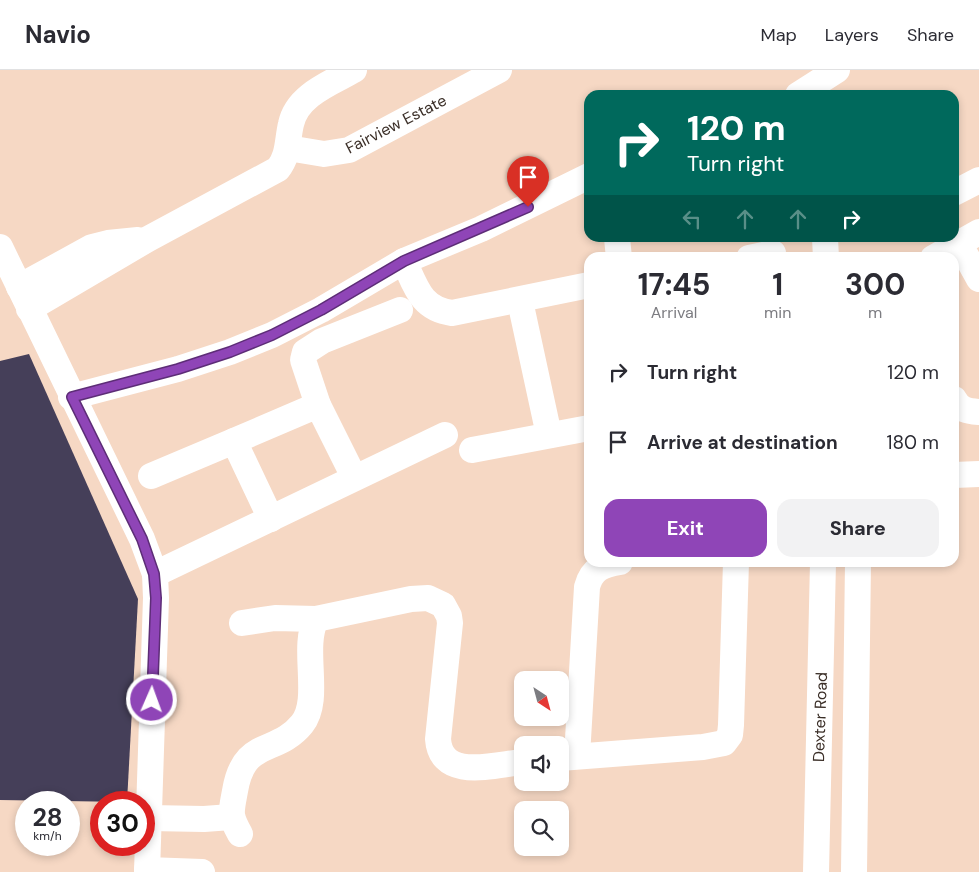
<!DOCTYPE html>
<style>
:root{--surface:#fff;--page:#f2f2f3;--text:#2b2b33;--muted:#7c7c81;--line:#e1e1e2;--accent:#8f45b7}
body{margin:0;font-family:"DM Sans",sans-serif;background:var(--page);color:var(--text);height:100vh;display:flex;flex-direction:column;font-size:19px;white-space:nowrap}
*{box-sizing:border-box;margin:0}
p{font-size:16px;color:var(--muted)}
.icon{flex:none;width:28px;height:28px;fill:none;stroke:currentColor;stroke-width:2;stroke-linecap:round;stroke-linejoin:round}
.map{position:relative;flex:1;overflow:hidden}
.panel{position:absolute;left:584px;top:182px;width:375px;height:315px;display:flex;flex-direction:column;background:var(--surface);border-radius:15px;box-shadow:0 2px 8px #0003}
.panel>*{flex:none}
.banner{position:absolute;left:584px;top:20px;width:375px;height:152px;border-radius:15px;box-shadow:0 2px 8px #0003;background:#00695c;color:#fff;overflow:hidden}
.needle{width:32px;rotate:144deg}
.controls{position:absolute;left:514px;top:601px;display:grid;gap:10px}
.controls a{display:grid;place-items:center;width:55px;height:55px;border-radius:10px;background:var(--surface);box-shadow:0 2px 8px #0003;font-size:25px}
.speed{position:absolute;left:15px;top:721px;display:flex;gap:10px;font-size:25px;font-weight:700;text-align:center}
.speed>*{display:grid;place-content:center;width:65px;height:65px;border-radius:50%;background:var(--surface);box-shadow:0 2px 8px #0003;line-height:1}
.speed small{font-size:12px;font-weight:400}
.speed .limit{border:8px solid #d22;background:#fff;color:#111}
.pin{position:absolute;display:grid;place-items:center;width:42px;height:42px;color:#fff;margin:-51px -21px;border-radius:50% 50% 50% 0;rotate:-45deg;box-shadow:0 0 5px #0007}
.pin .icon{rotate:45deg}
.me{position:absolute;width:55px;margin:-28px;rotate:2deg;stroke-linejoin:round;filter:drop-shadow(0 0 4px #0008)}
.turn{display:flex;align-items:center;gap:18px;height:105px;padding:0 20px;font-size:22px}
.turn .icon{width:65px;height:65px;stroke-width:2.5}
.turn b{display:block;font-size:35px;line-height:42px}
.lanes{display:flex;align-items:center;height:48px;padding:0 20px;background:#0003;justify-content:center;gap:25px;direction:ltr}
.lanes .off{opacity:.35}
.eta{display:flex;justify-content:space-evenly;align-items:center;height:85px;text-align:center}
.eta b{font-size:30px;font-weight:700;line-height:35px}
.button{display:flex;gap:10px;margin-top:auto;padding:10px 20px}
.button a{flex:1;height:58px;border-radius:15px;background:var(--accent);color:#fff;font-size:20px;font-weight:700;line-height:58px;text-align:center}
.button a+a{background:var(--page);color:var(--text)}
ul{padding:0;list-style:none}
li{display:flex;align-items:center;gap:15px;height:70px;padding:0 20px}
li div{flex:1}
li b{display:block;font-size:19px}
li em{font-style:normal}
header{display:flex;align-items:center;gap:30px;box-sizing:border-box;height:70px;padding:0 25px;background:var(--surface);border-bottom:1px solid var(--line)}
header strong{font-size:24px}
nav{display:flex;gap:28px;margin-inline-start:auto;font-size:18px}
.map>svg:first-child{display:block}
.building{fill:#453f59}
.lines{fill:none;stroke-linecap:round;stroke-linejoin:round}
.minor{stroke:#fff;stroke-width:26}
.route-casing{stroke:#5d2d77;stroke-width:12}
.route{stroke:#8f45b7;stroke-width:9}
.labels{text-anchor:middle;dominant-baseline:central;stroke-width:5;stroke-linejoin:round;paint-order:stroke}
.street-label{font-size:16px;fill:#3b2f28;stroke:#fff}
</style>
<header>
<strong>Navio</strong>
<nav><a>Map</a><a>Layers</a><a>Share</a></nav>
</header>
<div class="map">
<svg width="979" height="802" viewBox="0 0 979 802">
<rect width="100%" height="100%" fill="#f6d8c4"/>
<!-- building -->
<path class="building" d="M29,284l109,245 -11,203 -127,-2v-439z"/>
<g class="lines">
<!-- minor -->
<g class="minor">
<path d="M798,25l39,-25"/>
<path d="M288,78l36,6 25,-4 150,-80"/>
<path d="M954,123l25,-13"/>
<path d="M617,168l2,20"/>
<path d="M825,168l1,20"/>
<path d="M959,173l20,36"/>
<path d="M0,177l142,292 13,35 1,24 -9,274"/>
<path d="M749,188l24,-5"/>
<path d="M933,188l46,-26"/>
<path d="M404,191c12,26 17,48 48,52l137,-28"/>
<path d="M19,217l73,-40 16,-4 30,-3"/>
<path d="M520,231l29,134"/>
<path d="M29,239l119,-70 130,-70c11,-14 9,-28 13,-45 6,-29 40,-41 63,-54"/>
<path d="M71,327l107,-28 52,-17 42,-17 49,-25 83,-49 77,-32 108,-53"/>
<path d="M954,329c6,11 13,12 25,13"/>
<path d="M318,335l-15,-45 2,-8 17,-11 78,-31"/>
<path d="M234,371l84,-36 36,72"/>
<path d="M472,380l117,-22"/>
<path d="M954,405l25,-1"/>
<path d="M151,406l83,-35 37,78"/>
<path d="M155,504l290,-139"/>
<path d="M242,553l33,-5 41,1 95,-20 17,-1 15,7 6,11 1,7 -12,116c3,42 55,26 84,23"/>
<path d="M577,686l10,-169c5,-19 16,-22 33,-25"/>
<path d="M560,688l143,-11 21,-4 6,-8 1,-10 5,-163"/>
<path d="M149,748l55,1 27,-2"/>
<path d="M240,764c-11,-20 -9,-21 -5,-43 9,-54 41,-35 67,-67 20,-25 -1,-75 14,-105"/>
<path d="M147,800l55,2"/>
<path d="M816,802l7,-310"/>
<path d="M854,802l4,-310"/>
</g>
</g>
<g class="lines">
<!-- route casing -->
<g class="route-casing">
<path id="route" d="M152,630l4,-102 -2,-24 -12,-35 -70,-142 106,-28 52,-17 42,-17 49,-25 83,-49 124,-54"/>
</g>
<!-- route -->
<use href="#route" class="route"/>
</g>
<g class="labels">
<!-- street labels -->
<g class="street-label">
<text transform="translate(396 54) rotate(-27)">Fairview Estate</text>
<text transform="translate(820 647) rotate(-88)">Dexter Road</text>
</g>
</g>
</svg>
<div class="controls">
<a><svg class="needle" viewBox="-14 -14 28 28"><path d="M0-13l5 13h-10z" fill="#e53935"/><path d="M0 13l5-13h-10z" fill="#7c7c81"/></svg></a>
<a><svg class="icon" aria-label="sound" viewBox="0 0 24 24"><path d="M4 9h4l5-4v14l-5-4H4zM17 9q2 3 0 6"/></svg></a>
<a><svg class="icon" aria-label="search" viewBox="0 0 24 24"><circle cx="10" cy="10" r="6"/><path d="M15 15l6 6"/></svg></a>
</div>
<div class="speed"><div>28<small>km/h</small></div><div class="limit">30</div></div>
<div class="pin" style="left:528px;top:137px;background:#d93025"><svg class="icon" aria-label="arrive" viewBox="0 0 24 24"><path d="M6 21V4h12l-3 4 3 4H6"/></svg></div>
<svg class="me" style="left:152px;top:630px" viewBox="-20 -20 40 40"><circle r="17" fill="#8f45b7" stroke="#fff" stroke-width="3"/><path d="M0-11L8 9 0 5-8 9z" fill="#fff"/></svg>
<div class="banner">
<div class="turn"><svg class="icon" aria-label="right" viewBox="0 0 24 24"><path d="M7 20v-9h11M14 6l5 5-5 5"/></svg><div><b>120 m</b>Turn right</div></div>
<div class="lanes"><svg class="icon off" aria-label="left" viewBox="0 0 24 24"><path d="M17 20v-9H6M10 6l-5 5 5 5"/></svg><svg class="icon off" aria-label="ahead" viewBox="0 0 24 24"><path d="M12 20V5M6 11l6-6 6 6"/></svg><svg class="icon off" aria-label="ahead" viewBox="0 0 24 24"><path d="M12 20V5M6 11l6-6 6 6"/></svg><svg class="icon" aria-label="right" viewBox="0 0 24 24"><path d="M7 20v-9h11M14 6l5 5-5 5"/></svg></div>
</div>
<section class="panel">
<div class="eta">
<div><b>17:45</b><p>Arrival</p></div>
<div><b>1</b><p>min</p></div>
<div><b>300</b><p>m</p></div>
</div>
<ul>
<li><svg class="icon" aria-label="right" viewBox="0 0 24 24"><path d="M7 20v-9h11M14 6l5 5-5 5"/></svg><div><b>Turn right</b></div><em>120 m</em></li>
<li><svg class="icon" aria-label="arrive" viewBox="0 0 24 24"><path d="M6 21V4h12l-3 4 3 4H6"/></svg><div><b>Arrive at destination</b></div><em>180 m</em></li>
</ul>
<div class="button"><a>Exit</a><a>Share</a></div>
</section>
</div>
